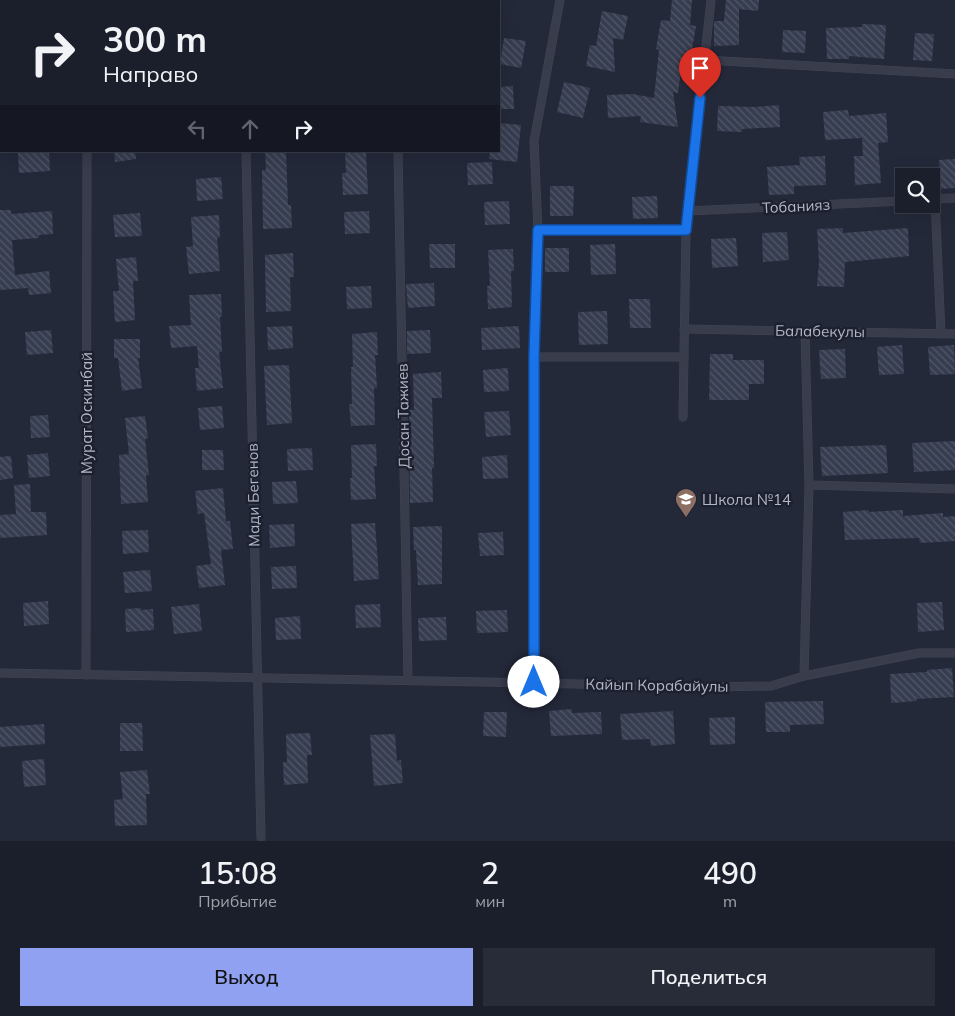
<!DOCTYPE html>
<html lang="ru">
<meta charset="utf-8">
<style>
:root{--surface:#1b1f2c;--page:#282c38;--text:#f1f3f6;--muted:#a0a2a9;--line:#393d48;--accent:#8fa1f0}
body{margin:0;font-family:Mulish,sans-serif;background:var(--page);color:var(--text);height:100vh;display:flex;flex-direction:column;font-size:19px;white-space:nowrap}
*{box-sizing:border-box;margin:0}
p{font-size:16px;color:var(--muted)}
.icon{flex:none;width:28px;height:28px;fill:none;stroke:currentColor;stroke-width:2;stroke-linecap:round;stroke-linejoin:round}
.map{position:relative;height:841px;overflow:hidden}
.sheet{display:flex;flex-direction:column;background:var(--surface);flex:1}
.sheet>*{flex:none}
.hud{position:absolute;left:0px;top:0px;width:500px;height:152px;box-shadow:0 5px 20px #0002,0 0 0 1px var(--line);background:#1b1f2c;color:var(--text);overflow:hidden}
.buttons{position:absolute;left:895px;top:168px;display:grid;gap:10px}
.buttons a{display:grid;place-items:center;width:45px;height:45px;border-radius:0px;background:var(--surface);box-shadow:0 5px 20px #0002,0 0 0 1px var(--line);font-size:25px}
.pin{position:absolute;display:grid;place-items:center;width:42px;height:42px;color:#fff;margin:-51px -21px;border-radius:50% 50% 50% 0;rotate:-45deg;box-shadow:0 0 5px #0007}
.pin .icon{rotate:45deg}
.me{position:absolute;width:55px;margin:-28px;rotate:0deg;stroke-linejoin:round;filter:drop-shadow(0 0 4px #0008)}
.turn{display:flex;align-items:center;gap:18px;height:105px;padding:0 20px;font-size:22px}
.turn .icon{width:65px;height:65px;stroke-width:2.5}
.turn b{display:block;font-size:35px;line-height:42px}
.lanes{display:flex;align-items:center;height:48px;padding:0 20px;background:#0003;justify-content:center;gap:25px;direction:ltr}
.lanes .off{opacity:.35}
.eta{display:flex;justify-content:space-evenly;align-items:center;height:85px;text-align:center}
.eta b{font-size:30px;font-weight:600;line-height:35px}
.button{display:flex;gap:10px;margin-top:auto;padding:10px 20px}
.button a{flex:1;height:58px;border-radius:0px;background:var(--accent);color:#111;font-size:20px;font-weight:600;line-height:58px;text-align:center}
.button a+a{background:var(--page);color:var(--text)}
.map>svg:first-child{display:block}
.building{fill:url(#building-back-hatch)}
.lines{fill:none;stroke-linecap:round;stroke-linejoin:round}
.minor-casing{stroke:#414554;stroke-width:9}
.minor{stroke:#383c4b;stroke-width:8}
.route-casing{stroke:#114b97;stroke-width:12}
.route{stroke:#1a73e8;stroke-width:9}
.labels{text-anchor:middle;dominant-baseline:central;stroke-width:5;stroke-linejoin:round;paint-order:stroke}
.street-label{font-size:15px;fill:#b4b7c6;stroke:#1d212f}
.poi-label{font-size:15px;fill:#b4b7c6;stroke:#1d212f;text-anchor:start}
</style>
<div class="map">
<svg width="955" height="841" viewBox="0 0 955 841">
<defs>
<pattern id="building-back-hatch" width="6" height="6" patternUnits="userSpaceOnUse" patternTransform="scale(1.25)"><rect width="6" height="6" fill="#373d50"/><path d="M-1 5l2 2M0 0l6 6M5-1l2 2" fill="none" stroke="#525768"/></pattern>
</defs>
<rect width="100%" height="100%" fill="#24293a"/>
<!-- building -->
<g class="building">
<path d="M672,0h20l-2,25 6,1 -5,29 -8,-1 -5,39 -5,-1 5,35 -38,-5 1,-6 -33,2 -1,-23 25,-1 22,4 5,-48 -3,-1 5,-29 9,1z"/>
<path d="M726,0h33l-1,11 -19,-2v36l-25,1v-25h10z"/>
<path d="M602,11l26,5 -5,24 -10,-2 2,34 -29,-6 4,-21 6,1z"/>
<path d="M862,24l24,1 -2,34 -35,-3v3h-22l-1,-31 36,-1z"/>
<path d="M783,30l23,1 -1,22 -23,-1z"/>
<path d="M915,33l19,1 -2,27 -19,-1z"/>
<path d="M504,38l22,3 -5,27 -21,-4z"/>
<path d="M564,82l26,6 -7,30 -26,-6z"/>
<path d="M513,86l1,23h-15v-22z"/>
<path d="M779,105l1,22 -38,2v3l-25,-1 1,-25 37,1z"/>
<path d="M848,110l1,6 37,-3 2,29 -10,1 3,40 -26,2 -1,-29h9l-1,-18 -37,2 -2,-28z"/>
<path d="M499,123l22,2 -4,37 -28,-3 1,-8h9z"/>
<path d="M18,151h31l1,20 -31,2z"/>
<path d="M114,151h21l1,8 -21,3z"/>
<path d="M265,151h21l2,54h3l1,23 -29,1 -1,-59h4z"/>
<path d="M345,151h21l2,43 -25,1 -1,-22h4z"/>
<path d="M825,156l1,29 -32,1v8l-25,1 -2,-28 33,-2 -1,-8z"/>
<path d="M955,159v29l-14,1 -2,-29z"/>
<path d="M492,162l1,22 -25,1 -1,-22z"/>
<path d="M221,177l2,22 -26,2 -1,-22z"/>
<path d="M550,186h24l-1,30h-23z"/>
<path d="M657,196l1,22 -25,1 -1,-22z"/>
<path d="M509,201l1,23 -25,1 -1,-23z"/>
<path d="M0,210h11v4l41,-3 1,23 -14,1v3l-27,2 3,35 34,-4 2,22 -22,2 -1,-7 -28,2z"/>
<path d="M369,211l1,22 -25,1 -1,-22z"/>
<path d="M140,213l2,23 -27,1 -2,-22z"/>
<path d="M219,215l1,22 -3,1 3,33 -31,3 -3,-27 7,-1 -2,-29z"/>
<path d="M843,228v5l65,-5 1,28 -64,6 -1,25 -27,-1 2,-24 -2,-33z"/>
<path d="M787,232l2,28 -26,2 -1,-29z"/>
<path d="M736,238l2,28 -26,2 -1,-29z"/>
<path d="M429,244h26v24h-25z"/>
<path d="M615,244l1,30 -25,1 -1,-30z"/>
<rect x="545" y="248" width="24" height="24"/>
<path d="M513,249l1,22h-3l1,36 -24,2 -1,-23h3l-2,-36z"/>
<path d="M293,253l1,24h-4l1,34 -25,1 -1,-57z"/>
<path d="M136,257l2,24h-5l2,39 -20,2 -2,-31h6l-3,-32z"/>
<path d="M434,283l1,23 -27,2 -2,-24z"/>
<path d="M371,286l1,22 -25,1 -1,-22z"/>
<path d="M221,294l1,23h-2l2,35h-3l4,36 -26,3 -2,-23h4l-2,-22 -26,2 -2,-22 22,-1 -2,-30z"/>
<path d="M629,299h21l1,29h-21z"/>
<path d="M607,311l1,33 -29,1 -1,-33z"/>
<path d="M292,326l1,22 -25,2 -1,-23z"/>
<path d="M519,326l1,22 -38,2 -1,-22z"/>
<path d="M51,330l2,23 -26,2 -2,-23z"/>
<path d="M430,330l1,23 -24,1v-23z"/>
<path d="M377,332l1,23h-3l2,33h-3l1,37 -24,1 -2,-22h3l-1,-37h2l-1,-33z"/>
<path d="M114,339h26v19h-2l4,30 -20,3 -4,-33h-4z"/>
<path d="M902,345l2,29 -25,1 -2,-28z"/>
<path d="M954,345l1,29 -25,1 -2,-28z"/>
<path d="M845,349l1,29 -25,1 -2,-29z"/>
<path d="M710,354h23v6h31v24h-15v16h-40z"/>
<path d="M289,365l3,58 -25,2 -3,-59z"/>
<path d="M508,368l1,23 -25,1 -1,-22z"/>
<path d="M441,372l1,26h-10l2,70h-2l1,34 -23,1 -1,-93h5l-1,-36z"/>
<path d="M222,406l2,22 -24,2 -2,-22z"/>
<path d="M509,411l2,24 -25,2 -2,-25z"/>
<path d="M48,415l2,22 -19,1 -1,-22z"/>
<path d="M145,416l3,22 -3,1 4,36h-3l2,27 -27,2 -2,-49 10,-1 -4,-36z"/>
<path d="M955,441v29l-41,2 -2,-29z"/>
<path d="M376,444l1,22h-3l2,33 -25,1 -1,-22h2l-1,-33z"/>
<path d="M886,445l2,28 -66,3 -2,-29z"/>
<path d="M312,448l1,22 -25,1 -1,-22z"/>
<path d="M202,450h21l1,20h-22z"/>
<path d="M48,453l2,23 -21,2 -2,-23z"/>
<path d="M507,455l1,23 -25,1 -1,-22z"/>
<path d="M11,456l2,22 -13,2v-23z"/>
<path d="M296,481l2,22 -25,1 -1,-22z"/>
<path d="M30,484l1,28h15l1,23 -47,3v-23l16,-1 -2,-29z"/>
<path d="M223,488l3,33h4l3,28 -12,1 4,35 -26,3 -3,-22 15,-2 -7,-51 -6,1 -3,-23z"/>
<path d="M869,510v2l34,-2v6l40,-3v4l12,-1v25l-35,2 -1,-5 -74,2 -2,-28z"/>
<path d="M375,523l4,56 -25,2 -3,-57z"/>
<path d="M294,524l1,22 -25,2 -1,-23z"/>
<path d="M442,526v58l-24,1 -2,-35h-2l-1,-23z"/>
<path d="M148,530l1,22 -26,2 -1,-23z"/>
<path d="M503,532l1,23 -24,1 -2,-23z"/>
<path d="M296,566l1,22 -25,1 -1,-22z"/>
<path d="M150,570l2,21 -27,2 -2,-21z"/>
<path d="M48,601l1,23 -25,2 -1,-23z"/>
<path d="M942,602l2,28 -26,2 -1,-29z"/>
<path d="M199,604l3,27 -28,3 -3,-27z"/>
<path d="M380,604l1,23 -25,1 -1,-23z"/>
<path d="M141,608v2l12,-1 1,21 -28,2 -1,-23z"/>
<path d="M507,610l1,22 -31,1 -1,-22z"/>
<path d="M300,616l1,23 -25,1 -1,-22z"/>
<path d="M446,617l1,23 -28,1 -1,-23z"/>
<path d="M952,668l2,29 -38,2 1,2 -26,2 -1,-29 37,-2v-2z"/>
<path d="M823,701l1,23 -34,1v7h-24l-1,-30z"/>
<path d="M572,709v4l29,-1 1,22 -51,2 -2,-25z"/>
<path d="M673,711l2,33 -24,2 -1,-7 -28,1 -2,-26z"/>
<path d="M484,712h23l-1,25 -23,-1z"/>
<path d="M735,717v27l-25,1 -1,-27z"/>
<path d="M120,723h22l1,28h-23z"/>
<path d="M44,724l1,20 -45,3v-20z"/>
<path d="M310,733l2,22h-5l1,28 -24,2 -1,-23h4l-1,-28z"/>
<path d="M395,734l2,27 4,-1 2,23 -29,3 -4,-51z"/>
<path d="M44,759l2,26 -22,2 -2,-26z"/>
<path d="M147,770l3,24h-4l1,31 -32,1 -1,-26 9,-1 -3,-27z"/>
</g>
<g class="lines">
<!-- minor casing -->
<g class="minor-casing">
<g id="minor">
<path d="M242,0v1"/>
<path d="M395,0v1"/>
<path d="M87,1v-1"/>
<path d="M0,58h1"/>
<path d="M704,60l251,14"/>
<path d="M246,151l15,687"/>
<path d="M398,151l10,529"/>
<path d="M931,199l24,-1"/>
<path d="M935,199l6,135"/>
<path d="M688,211l216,-10"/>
<path d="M538,230h148l-3,187"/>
<path d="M686,230l25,-230"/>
<path d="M684,329l271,5"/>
<path d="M534,357h150"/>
<path d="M809,485l146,4"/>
<path d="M0,673l534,10 173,4 64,-1 33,-10 115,-23h36"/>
<path d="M86,675l1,-524"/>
<path d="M804,676l5,-191 -4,-154"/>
<path d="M534,683v-326l4,-127 -4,-89 26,-141"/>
</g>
</g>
<!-- minor -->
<use href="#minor" class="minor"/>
</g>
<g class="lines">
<!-- route casing -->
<g class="route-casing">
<path id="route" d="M534,682v-325l4,-127h148l14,-132"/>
</g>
<!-- route -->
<use href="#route" class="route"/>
</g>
<!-- icons -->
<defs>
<g id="school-pin" transform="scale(1.125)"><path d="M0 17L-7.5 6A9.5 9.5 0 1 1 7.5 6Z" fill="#8d6e63" stroke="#1d212f"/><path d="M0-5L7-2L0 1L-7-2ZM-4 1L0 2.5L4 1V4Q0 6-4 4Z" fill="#fff"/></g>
</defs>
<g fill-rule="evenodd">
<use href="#school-pin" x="686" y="499"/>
</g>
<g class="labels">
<!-- street labels -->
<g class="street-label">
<text transform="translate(796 206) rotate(-3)">Тобанияз</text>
<text transform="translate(820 331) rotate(1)">Балабекулы</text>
<text transform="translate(86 413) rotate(-90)">Мурат Оскинбай</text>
<text transform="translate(403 416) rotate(-91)">Досан Тажиев</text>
<text transform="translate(253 495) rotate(-91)">Мади Бегенов</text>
<text transform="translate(657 685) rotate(1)">Кайып Корабайулы</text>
</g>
<!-- poi labels -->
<g class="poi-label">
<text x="702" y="499">Школа №14</text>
</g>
</g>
</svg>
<div class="buttons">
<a><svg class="icon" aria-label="search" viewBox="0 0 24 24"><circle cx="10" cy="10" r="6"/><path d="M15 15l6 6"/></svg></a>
</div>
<div class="pin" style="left:700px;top:98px;background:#d93025"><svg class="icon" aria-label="arrive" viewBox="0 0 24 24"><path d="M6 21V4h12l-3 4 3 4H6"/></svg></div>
<svg class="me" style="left:534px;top:682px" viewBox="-20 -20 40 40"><circle r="19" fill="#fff"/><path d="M0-13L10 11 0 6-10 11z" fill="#1a73e8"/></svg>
<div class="hud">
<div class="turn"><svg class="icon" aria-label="right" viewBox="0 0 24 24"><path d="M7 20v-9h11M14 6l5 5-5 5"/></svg><div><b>300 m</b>Направо</div></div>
<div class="lanes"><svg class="icon off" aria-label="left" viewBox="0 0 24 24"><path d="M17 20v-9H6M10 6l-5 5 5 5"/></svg><svg class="icon off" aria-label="ahead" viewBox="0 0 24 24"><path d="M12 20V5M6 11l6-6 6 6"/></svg><svg class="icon" aria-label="right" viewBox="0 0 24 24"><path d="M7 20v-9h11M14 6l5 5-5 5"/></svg></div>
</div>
</div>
<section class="sheet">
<div class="eta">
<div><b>15:08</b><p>Прибытие</p></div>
<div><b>2</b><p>мин</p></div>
<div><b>490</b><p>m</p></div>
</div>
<div class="button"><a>Выход</a><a>Поделиться</a></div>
</section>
